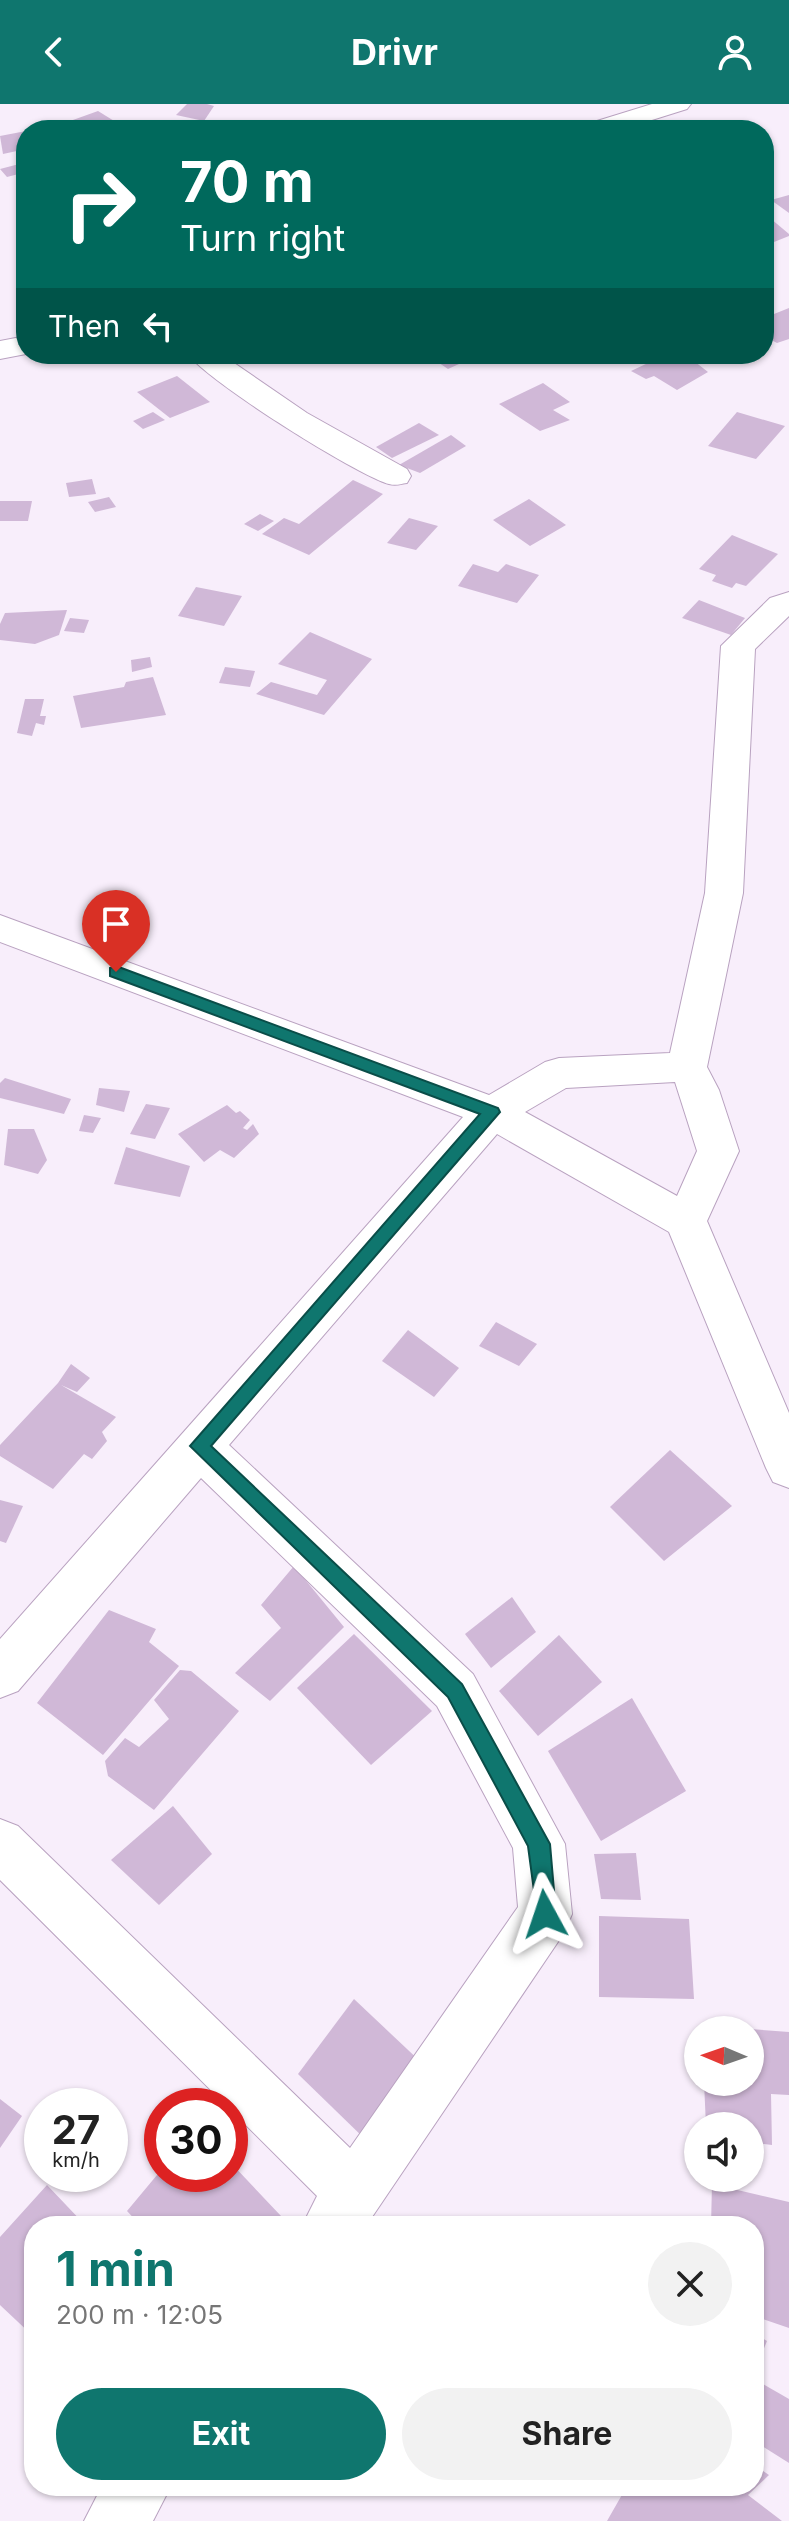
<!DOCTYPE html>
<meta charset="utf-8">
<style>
:root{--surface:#fff;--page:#f2f2f2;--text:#222;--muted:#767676;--accent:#0f766e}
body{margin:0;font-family:Inter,sans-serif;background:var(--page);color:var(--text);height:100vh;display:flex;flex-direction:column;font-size:30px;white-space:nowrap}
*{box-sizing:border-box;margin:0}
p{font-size:26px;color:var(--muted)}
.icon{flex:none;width:44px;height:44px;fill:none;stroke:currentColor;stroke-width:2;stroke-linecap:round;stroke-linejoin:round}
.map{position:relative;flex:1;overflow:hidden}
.side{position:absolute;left:24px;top:2112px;width:740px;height:280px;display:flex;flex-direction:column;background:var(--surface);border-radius:32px;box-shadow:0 2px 6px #0004}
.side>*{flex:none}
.banner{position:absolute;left:16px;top:16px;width:758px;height:244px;border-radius:32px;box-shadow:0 2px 6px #0004;background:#00695c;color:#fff;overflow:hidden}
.needle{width:52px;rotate:272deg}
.fabs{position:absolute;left:684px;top:1912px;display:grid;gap:16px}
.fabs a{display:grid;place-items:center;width:80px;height:80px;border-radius:50%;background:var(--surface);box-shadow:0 2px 6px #0004;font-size:40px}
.speed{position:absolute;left:24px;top:1984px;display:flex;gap:16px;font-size:40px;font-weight:700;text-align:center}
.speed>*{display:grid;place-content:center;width:104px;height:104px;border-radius:50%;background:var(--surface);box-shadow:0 2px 6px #0004;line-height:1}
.speed small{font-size:20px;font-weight:400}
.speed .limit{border:12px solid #d22;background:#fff;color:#111}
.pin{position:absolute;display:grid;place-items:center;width:68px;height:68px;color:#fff;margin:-82px -34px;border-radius:50% 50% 50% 0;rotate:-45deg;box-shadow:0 0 8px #0007}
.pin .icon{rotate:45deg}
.me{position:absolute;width:88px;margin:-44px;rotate:355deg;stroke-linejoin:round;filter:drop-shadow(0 0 6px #0008)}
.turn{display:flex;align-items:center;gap:28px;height:168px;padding:0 32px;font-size:36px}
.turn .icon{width:104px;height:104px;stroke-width:2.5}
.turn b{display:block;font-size:56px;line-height:68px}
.then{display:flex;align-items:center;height:76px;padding:0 32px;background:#0003;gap:16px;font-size:30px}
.round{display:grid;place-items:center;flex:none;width:84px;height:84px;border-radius:42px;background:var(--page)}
.overview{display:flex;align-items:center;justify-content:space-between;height:136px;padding:0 32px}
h1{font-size:48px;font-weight:700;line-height:60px;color:var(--accent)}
.cta{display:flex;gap:16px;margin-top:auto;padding:16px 32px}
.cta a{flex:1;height:92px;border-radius:48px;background:var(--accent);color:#fff;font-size:32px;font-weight:700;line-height:92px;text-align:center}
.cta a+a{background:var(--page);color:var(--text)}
header{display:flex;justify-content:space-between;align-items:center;height:104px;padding:0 32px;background:var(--accent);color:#fff;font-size:36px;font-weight:700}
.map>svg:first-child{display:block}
.building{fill:#d0b8d7}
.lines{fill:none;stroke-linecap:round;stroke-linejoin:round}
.minor-casing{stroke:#b9a2c0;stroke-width:2}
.minor{fill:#fff;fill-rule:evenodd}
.route{fill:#0f766e;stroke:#0a4d48;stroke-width:2}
</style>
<header><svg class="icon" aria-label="back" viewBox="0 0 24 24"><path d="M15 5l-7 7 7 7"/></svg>Drivr<svg class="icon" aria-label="person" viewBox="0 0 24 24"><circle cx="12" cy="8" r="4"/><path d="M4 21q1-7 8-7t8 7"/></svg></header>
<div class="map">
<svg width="789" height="2417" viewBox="0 0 789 2417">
<rect width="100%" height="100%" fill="#f8eefb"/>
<!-- building -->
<g class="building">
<path d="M187,0h20l7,2 -10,15 -28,-6z"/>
<path d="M98,7l21,13 -17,6h-57z"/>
<path d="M26,27v18l-23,5 -3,-18z"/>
<path d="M26,55v13l-19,5 -7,-8 23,-6 -2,-3z"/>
<path d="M789,91v18l-18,-13z"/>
<path d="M764,109l25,21v2l-25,10z"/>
<path d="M789,204v31l-12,4 -13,-7v-18z"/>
<path d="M426,250h55l-33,15z"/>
<path d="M667,250h18l23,18 -31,18 -23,-14 -8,3 -15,-8z"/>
<path d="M177,272l33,26 -40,16 -33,-26z"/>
<path d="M543,279l27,19 -17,8 17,10 -30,11 -41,-27z"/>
<path d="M153,308l12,8 -22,9 -10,-8z"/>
<path d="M737,308l48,14 -29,33 -48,-13z"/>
<path d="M419,319l20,12 -47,23 -16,-11z"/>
<path d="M451,331l15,11 -46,27 -21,-8z"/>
<path d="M92,375l4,15 -27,3 -3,-14z"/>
<path d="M353,376l30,14 -74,61 -47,-21 22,-16 15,6z"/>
<path d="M109,393l7,10 -21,5 -7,-10z"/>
<path d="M529,395l37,26 -36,21 -37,-26z"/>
<path d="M0,397h32l-4,20h-28z"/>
<path d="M260,410l14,7 -16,10 -14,-7z"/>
<path d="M409,414l29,8 -22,24 -29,-7z"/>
<path d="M732,431l46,19 -32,32 -10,-3 -4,5 -20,-7 4,-6 -17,-6z"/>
<path d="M473,460l25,8 8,-8 33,11 -22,28 -59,-17z"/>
<path d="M196,483l46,9 -18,30 -46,-10z"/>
<path d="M699,496l46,18 -14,17 -49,-17z"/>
<path d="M67,506l-8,25 -24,9 -35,-4v-16l5,-11z"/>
<path d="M70,514l19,2 -5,13 -20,-2z"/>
<path d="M310,528l62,27 -48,56 -68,-21 15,-12 46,13 10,-15 -49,-16z"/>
<path d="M150,553l2,10 -20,5 -1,-12z"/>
<path d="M225,563l30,4 -5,16 -31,-4z"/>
<path d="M153,573l13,38 -85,13 -8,-32 51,-9 2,-5z"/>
<path d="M25,595h19l-4,17h6l-2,9 -8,-2 -4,13 -15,-3z"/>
<path d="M5,974l66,21 -7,15 -64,-16v-15z"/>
<path d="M99,984l31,3 -6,21 -28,-7z"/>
<path d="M146,1000l24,4 -15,31 -25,-5z"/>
<path d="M227,1001l9,8 4,-2 10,9 -7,8 4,2 6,-6 6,10 -25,24 -14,-8 -16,12 -26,-28z"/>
<path d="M84,1011l17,3 -8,15 -14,-2z"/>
<path d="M8,1025h26l13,31 -9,14 -34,-9z"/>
<path d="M126,1043l64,19 -10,31 -66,-13z"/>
<path d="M496,1218l41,22 -18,22 -40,-20z"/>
<path d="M408,1226l51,38 -25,29 -52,-36z"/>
<path d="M71,1260l19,14 -13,14 -16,-7 55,32 -14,15 5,9 -15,18 -8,-5 -31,35 -53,-33v-11l58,-62z"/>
<path d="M670,1346l62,56 -68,55 -54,-54z"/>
<path d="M0,1396l23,6 -17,37 -6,-2z"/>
<path d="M294,1462l50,61 -74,74 -35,-28 46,-45 -20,-23z"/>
<path d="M512,1493l24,35 -45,36 -26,-34z"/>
<path d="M109,1506l47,19 -7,13 30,24 -76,89 -66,-52z"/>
<path d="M354,1530l78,77 -61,54 -74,-77z"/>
<path d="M559,1531l43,47 -64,54 -39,-45z"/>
<path d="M180,1566l11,1 48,40 -85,99 -46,-34 -3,-15 20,-23 14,9 30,-28 -15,-19z"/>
<path d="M632,1594l54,93 -85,50 -53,-90z"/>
<path d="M173,1702l39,48 -53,51 -48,-45z"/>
<path d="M636,1749l5,47 -40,-1 -7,-45z"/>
<path d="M599,1812l90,3 5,80 -95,-2z"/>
<path d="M354,1895l71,67 -57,76 -70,-68z"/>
<path d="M750,1925l39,3v63l-18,-1 1,51 -22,-3v-16h-44l-2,-44h46z"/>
<path d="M0,1995l22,17 -22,32z"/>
<path d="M230,2058l51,54 -8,10h-132l-14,-15 35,-42v5h68z"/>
<path d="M712,2080l77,18v126l-35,-12v-90h-43z"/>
<path d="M47,2081l39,41h-52v111l-34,-32v-68z"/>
<path d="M754,2229l13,8 -13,32z"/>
<path d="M754,2275l35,20v64l-35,-22z"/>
<path d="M754,2361l15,10 -21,20 34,26h-175l20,-35h127z"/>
</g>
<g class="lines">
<!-- minor casing -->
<g class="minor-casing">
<g id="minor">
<path d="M652,0h39l-4,5 -67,21h-40l4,-5z"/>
<path d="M26,232v18l-26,5v-18z"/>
<path d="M188,250h33l86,59 100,56 4,7 -4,7c-7,1 -11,3 -18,1 -34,-10 -182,-103 -201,-130z"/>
<path d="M789,488v24l-34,33 -12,244 -36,174 12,23 20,61 -32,70 82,192v75l-16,-6 -7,-14 -97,-236 -172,-98 -268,311 244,229 92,170 7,70 -8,19 -198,293h-64l15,-30 -317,-316v-61l18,7 332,322 168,-241 -5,-59 -76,-142 -236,-228 -183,213 -18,7v-59l463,-522 -463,-175v-27l489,180 56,-33 14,-4 111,-5 35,-160 16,-247 49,-48zM675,978l22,69 -20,45 -152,-84 41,-24z"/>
<path d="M102,2382h69l-18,35h-69z"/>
</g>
</g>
<!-- minor -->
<use href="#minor" class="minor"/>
</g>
<!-- route -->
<path class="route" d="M116,862l382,142 2,4 -289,334 251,238 88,160 6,70 -3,7 -8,4 -7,-4 -10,-75 -80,-149 -258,-251 290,-332 -370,-138v-8z"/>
</svg>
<div class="fabs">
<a><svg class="needle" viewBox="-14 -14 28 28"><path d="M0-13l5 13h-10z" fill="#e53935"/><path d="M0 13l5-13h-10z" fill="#767676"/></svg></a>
<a><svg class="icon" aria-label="sound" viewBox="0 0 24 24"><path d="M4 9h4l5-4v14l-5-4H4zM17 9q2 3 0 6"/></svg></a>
</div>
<div class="speed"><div>27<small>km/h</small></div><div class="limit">30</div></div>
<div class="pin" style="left:116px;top:868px;background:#d93025"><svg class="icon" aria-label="arrive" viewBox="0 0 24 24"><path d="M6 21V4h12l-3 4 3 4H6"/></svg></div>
<svg class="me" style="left:545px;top:1810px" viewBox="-20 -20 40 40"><path d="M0-17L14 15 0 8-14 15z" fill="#0f766e" stroke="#fff" stroke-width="4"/></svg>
<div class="banner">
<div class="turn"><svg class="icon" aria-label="right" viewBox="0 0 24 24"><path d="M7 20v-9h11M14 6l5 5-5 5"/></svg><div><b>70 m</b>Turn right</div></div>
<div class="then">Then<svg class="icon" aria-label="left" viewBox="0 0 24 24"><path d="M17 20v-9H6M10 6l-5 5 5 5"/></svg></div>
</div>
<section class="side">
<div class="overview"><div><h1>1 min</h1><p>200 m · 12:05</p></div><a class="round"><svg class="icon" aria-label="close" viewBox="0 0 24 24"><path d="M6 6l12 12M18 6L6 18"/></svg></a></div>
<div class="cta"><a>Exit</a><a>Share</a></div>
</section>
</div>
